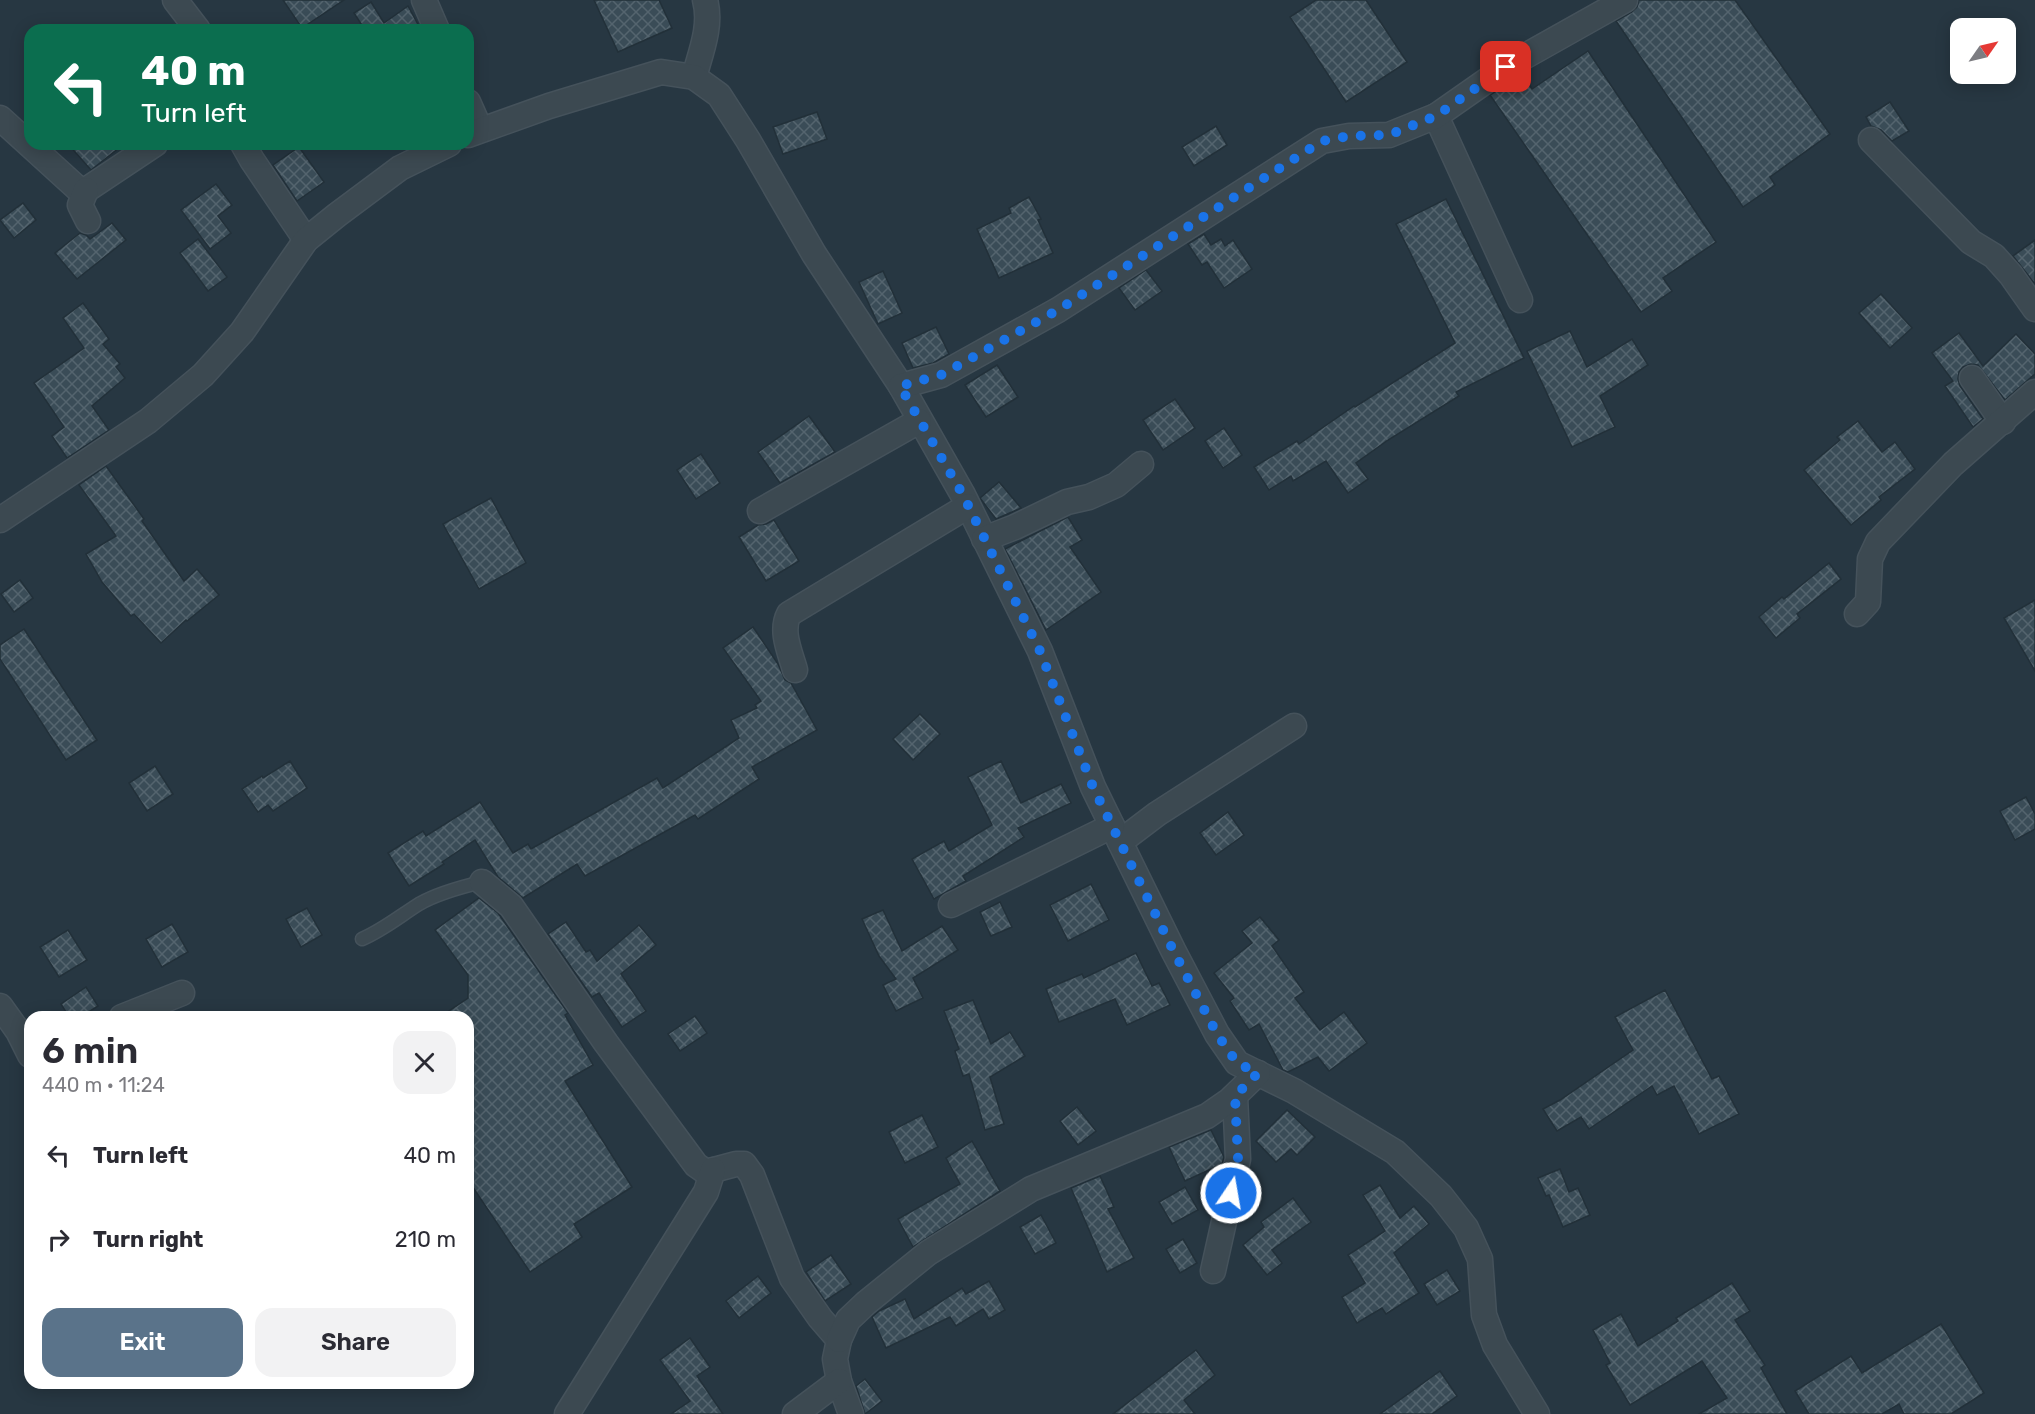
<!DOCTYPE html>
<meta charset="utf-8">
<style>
:root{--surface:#fff;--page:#f2f2f3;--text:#2b2b33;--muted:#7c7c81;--accent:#5a738a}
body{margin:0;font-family:Rubik,sans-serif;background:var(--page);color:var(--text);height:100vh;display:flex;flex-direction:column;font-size:22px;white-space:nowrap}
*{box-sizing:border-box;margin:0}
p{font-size:20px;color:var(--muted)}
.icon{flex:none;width:33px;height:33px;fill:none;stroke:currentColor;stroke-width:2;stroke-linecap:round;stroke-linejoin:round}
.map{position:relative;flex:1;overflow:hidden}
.side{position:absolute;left:24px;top:1011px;width:450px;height:378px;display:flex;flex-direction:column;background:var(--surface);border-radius:18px;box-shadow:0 3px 15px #0003}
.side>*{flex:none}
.hud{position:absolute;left:24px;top:24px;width:450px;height:126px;border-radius:18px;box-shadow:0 3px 15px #0003;background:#0b6e4f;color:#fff;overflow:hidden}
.needle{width:39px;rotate:56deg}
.controls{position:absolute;left:1950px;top:18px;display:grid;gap:12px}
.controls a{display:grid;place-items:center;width:66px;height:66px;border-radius:12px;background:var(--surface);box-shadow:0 3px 15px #0003;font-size:30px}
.pin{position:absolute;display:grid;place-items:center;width:51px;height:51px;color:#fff;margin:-26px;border-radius:12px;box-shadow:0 3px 9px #0006}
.me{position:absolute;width:66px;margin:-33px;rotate:12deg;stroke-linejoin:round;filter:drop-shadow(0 0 4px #0008)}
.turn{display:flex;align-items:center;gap:21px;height:126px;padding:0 18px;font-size:27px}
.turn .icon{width:78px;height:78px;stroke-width:2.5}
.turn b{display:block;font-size:42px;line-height:51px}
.round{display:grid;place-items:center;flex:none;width:63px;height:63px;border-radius:18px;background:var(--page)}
.headline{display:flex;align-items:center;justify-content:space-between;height:102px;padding:0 18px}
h1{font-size:36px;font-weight:600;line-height:45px}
.action{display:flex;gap:12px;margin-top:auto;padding:12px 18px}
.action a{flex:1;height:69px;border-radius:18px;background:var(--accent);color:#fff;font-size:24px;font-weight:600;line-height:69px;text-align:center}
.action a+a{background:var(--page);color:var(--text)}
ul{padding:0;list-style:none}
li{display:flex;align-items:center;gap:18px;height:84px;padding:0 18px}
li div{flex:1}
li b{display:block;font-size:22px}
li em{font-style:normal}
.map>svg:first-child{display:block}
.building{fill:url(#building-cross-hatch);stroke:#223039;stroke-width:1.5}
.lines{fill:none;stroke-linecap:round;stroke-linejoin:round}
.service-casing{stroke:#45525b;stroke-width:15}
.minor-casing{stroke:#45525b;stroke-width:27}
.service{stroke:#3c4951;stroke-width:12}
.minor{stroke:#3c4951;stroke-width:24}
.route{stroke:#1a73e8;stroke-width:10;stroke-dasharray:0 18}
</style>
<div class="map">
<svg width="2035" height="1414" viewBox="0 0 2035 1414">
<defs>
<pattern id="building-cross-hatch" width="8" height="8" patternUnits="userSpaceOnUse" patternTransform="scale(1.5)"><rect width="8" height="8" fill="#3a4c57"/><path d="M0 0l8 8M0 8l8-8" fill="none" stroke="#54646e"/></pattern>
</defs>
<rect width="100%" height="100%" fill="#273742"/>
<!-- building -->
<g class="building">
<path d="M283,0h61l-42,28z"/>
<path d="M594,0h65l13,28 -54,24z"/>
<path d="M1316,0h50l41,62 -61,40 -56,-85z"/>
<path d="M1639,0h96l95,134 -60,43 5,8 -32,22 -127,-186 16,-9 5,-5z"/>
<path d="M371,2l13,21 24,-17 13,24h-56l-11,-17z"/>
<path d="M1588,51l128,191 -53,36 9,13 -31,21 -151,-217 32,-21 10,15z"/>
<path d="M1890,102l19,29 -17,10 -11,-11 -10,-4 -5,-9z"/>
<path d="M817,112l10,27 -44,15 -10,-27z"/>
<path d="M1216,126l11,19 -33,21 -12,-19z"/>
<path d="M68,144h56l-33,26z"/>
<path d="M299,147l25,35 -27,19 -24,-36z"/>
<path d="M216,184l16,21 -14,11 13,17 -21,16 -29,-39z"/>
<path d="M1029,197l12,22 -3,1 15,33 -54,25 -22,-49 34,-16 -2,-5z"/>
<path d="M1446,199l78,159 -68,34 3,4 -71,44 -32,23 12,16 -20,14 -22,-32 -33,20 -2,-5 -22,14 -15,-23 43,-26 2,3 55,-38 1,1 100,-64 -59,-119z"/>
<path d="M23,203l13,17 -22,18 -14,-18z"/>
<path d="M112,223l14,17 -49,39 -22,-26 25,-20 6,2 4,4z"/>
<path d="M1204,234l7,11 10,-6 4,7 8,-6 19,29 -28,19 -17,-26 -5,3 -14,-21z"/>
<path d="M198,239l29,38 -19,14 -28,-38z"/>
<path d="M2035,240v44l-22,-28z"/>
<path d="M1146,270l16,21 -27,19 -16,-22z"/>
<path d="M883,271l19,42 -24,11 -19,-42z"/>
<path d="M1881,294l31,34 -22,20 -31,-35z"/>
<path d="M83,303l26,36 -6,5 17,20 -4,3 9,11 -33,28 17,24 -42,28 -15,-22 12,-9 -30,-44 50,-35 -21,-30z"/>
<path d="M936,327l13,27 -16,9 -20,5 -11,-25z"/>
<path d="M1570,331l17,36 45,-28 16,26 -48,31 15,31 -43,20 -45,-96z"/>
<path d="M1959,333l24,33 33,-32 19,20v20l-30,26 -27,-35 -7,-1 -8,3 -4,5 -1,7 2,7 23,33 -10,8 -28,-41 8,-5 -21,-28z"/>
<path d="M997,365l21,32 -32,20 -21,-32z"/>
<path d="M1175,399l20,29 -32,22 -20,-30z"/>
<path d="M809,416l26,36 -55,31 -22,-31z"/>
<path d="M1858,421l24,31 13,-10 20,27 -36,28 2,3 -30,25 -47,-55 36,-30 -3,-3z"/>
<path d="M1224,428l18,27 -19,13 -18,-27z"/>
<path d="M701,454l19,29 -24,16 -19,-29z"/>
<path d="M106,466l38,53 -2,2 42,60 13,-12 22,26 -32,26 -1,-1 -25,23 -27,-29 -3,2 -29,-34 -16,-28 30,-18 -37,-51z"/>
<path d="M999,482l22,26 -25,11 -16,-21z"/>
<path d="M491,498l35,65 -47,26 -36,-65z"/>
<path d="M1068,517l14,23 -12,7 31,45 -55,38 -41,-81z"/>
<path d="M774,520l25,41 -33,20 -27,-44 19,-12 8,-1z"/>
<path d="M1829,563l12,16 -44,35 3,4 -24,20 -17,-21 23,-20 2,2z"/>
<path d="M20,580l13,18 -19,14 -13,-18z"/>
<path d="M2035,600v71l-31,-53z"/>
<path d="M753,627l25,37 7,16 6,3 26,47 -65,37 7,12 -61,40 -3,-4 -110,61 -8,-12 -54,34 -25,-21 -23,-37 -33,22 2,2 -35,22 -21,-33 35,-22 3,5 54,-34 33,51 15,-9 3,5 126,-71 6,10 76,-50 -8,-18 26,-12 -2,-3 6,-4 -38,-53z"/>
<path d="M24,629l73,111 -31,20 -66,-101v-14z"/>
<path d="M920,714l20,20 -27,26 -20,-21z"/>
<path d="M290,761l17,27 -34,23 -5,-6 -10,7 -16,-23 20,-13 1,2z"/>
<path d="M1001,761l20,42 40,-19 10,19 -53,25 6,9 -61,39 3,5 -32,18 -22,-40 32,-18 5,10 43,-26 -24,-48z"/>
<path d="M155,766l18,28 -26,17 -18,-28z"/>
<path d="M2026,797l9,17v15l-20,11 -15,-29z"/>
<path d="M1228,812l16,23 -28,20 -16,-22z"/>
<path d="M1091,884l18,36 -41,21 -18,-36z"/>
<path d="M479,898l19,15 70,100 -3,2 28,50 -28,16 67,106 -58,37 8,13 -52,35 -62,-92v-163h-28l28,-19v-23l-33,-45z"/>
<path d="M1000,902l12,25 -21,9 -11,-24z"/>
<path d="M307,908l15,27 -21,12 -15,-28z"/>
<path d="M883,910l19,41 40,-25 16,24 -45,28 10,20 -27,13 -13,-26 13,-6 -17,-23 -17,-37z"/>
<path d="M1260,917l19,23 -7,6 32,46 -9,6 25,32 24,-18 23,31 -38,28 -11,-14 -30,15 -5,-2 -24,-46 -10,6 -19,-29 4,-3 -20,-25 38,-30 -10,-12z"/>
<path d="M566,922l20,30 4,-2 7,11 42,-36 17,20 -35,29 25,37 -24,16 -23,-34 -7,4 -44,-63z"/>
<path d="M172,924l16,28 -26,15 -16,-28z"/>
<path d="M68,930l19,30 -28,17 -19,-30z"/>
<path d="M1136,953l16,33 7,-3 11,22 -43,20 -12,-26 -56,23 -13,-33 36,-15 2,4z"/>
<path d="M86,987l12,19 -17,11h-12l-8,-13z"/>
<path d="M1665,990l47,89 7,-3 20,38 -40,20 -25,-48 -17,9 -5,-9 -63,43 -8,-12 -24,14 -14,-22 17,-9 73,-50 -18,-33z"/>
<path d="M973,1000l18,44 19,-12 15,24 -35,21 14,47 -19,6 -16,-56 -6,2 -8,-25 4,-2 -15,-38z"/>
<path d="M695,1016l12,17 -27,18 -12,-17z"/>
<path d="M1077,1107l19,24 -18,14 -18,-24z"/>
<path d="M1287,1110l28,27 -18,18 -6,-6 -15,13 -20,-21z"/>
<path d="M922,1115l16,32 -33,16 -16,-31z"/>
<path d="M1211,1130l13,27 -2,7 -37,17 -16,-34z"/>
<path d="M972,1141l28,50 -87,56 -15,-28 62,-35 -14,-26z"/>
<path d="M1560,1169l9,23 9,-4 12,27 -27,12 -14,-32 -3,1 -8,-18z"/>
<path d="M1100,1176l14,31 -6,2 26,49 -27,14 -36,-84z"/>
<path d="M1380,1185l20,33 14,-12 15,18 -35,29 25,40 -33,21 -4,-6 -25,15 -15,-26 23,-14 -17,-28 37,-24 -22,-36z"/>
<path d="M1185,1187l13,23 -26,14 -13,-22z"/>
<path d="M1293,1198l18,24 -39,28 10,13 -15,12 -24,-30 21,-18 -3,-5z"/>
<path d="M1041,1215l15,28 -21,11 -15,-27z"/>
<path d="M1183,1239l14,24 -17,10 -14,-24z"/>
<path d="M831,1255l20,29 -26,17 -19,-29z"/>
<path d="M1447,1270l13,21 -23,14 -13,-21z"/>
<path d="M758,1276l13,17 -32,25 -13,-17z"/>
<path d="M989,1281l16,29 -16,9 -6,-10 -27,17 -6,-9 -64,31 -14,-31 7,-6 26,-12 9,20 48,-31 4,6z"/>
<path d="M1732,1283l18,28 -15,9 30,45 -4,3 26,46h-88l28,-16 -25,-37 -72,44 -24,-40 4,-2 -17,-33 28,-16 17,32 40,-25 -2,-3z"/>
<path d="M1941,1324l43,69 -33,21h-47l-5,-10 -17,10h-73l-14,-23 56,-35 11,17z"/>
<path d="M690,1338l20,29 -13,9 26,38h-52l19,-13 -30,-41z"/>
<path d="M1196,1350l19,25 -31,25 11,14h-82z"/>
<path d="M1440,1371l17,25 -25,18h-52z"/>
<path d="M865,1379l17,22 -17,13 -9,-28z"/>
</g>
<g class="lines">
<!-- service casing -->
<g class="service-casing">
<path id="service" d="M362,939c21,-9 38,-23 57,-35 19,-11 42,-17 63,-22"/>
</g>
<!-- minor casing -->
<g class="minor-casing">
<g id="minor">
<path d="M175,0l23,30"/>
<path d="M424,0l13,30"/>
<path d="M694,77c7,-25 18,-52 11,-77"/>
<path d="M468,102l12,27"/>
<path d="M1436,116l84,184"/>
<path d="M0,118l77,70 9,2 69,-46"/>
<path d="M468,135l81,-29 112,-34 33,5 25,18 29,45 66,114 87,132 62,109 77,156 53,136 80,163 44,84 20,29 57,28 101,61 46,44 25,32 14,31 4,56 11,30 42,69"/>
<path d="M1871,140l100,102 23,14 17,19 24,34"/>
<path d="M243,144l9,16 54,80"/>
<path d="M86,190l-6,15 8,16"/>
<path d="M1972,378l31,44"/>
<path d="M901,386l40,-11 117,-65 264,-169 27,-5 40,-1 47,-19 70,-49 119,-67"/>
<path d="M760,511l159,-90"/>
<path d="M0,520l148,-99 55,-46 39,-43 64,-92 31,-25 63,-47 49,-24"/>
<path d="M984,539l31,-12 52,-25 22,-5 27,-12 25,-21"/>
<path d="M1857,614l11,-12 2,-43 8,-17 75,-78 82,-72"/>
<path d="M795,670c-5,-18 -15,-39 -6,-56l179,-108"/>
<path d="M1120,842l37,-28 137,-88"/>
<path d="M482,882l29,24 95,137 90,122 10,7 30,-8h8l8,11 40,103 28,40 19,22 -4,19 4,22 12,33"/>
<path d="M951,905l161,-79"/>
<path d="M0,1006l18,25 12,24"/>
<path d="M122,1017l60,-24"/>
<path d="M1213,1271l25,-112 -3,-63"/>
<path d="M839,1340l9,-20 18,-17 62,-50 103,-64 176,-73 23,-16 28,-27"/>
<path d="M567,1414l139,-222 7,-22"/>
<path d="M795,1414l44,-33"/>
</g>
</g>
<!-- service -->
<use href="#service" class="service"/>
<!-- minor -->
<use href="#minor" class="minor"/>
</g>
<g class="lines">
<!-- route -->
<path class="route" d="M1231,1193l7,-34 -3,-63 23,-23 -21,-10 -20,-29 -44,-84 -80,-163 -53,-136 -77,-156 -63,-109 41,-11 117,-65 264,-169 27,-5 40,-1 47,-19 70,-49"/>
</g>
</svg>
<div class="controls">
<a><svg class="needle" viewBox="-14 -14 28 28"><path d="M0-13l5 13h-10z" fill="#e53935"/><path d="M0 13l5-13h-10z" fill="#7c7c81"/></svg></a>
</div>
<div class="pin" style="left:1506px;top:67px;background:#d93025"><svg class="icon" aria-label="arrive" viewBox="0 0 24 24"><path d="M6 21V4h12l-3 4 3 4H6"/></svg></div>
<svg class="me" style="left:1231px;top:1193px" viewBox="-20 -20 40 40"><circle r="17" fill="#1a73e8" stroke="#fff" stroke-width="3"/><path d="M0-11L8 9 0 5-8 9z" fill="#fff"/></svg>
<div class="hud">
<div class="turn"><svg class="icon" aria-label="left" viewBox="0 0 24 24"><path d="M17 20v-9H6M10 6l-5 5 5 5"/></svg><div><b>40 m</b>Turn left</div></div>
</div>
<section class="side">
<div class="headline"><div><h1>6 min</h1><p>440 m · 11:24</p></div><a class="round"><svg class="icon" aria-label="close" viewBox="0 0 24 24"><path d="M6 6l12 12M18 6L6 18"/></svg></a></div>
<ul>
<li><svg class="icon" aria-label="left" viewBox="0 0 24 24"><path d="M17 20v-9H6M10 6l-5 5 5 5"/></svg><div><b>Turn left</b></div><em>40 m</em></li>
<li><svg class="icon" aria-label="right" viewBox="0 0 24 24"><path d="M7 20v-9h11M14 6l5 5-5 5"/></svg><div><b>Turn right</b></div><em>210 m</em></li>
</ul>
<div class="action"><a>Exit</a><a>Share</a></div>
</section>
</div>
